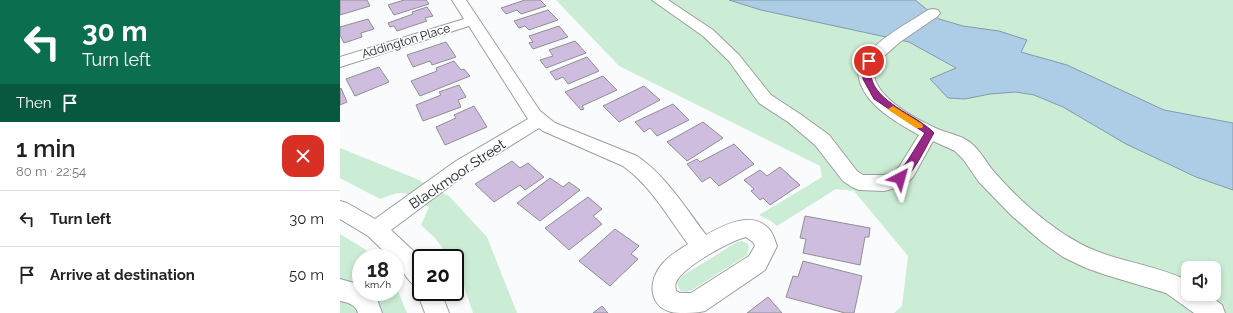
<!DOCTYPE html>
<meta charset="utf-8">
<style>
:root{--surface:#fff;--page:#f6f6f6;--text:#222;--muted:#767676;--line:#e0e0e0}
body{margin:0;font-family:Raleway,sans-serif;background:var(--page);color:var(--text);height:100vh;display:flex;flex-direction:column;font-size:15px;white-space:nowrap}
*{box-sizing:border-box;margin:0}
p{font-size:13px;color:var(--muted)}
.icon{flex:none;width:22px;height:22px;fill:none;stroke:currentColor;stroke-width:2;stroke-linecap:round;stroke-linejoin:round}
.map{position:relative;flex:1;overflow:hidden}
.drawer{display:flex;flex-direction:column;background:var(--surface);width:340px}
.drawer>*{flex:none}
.hud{background:#0b6e4f;color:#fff;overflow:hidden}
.buttons{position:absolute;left:841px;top:261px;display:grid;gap:8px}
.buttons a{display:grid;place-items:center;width:40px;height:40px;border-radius:8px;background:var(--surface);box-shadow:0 2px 6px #0003;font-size:20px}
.speed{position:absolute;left:12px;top:249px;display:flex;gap:8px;font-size:20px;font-weight:700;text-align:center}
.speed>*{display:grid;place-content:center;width:52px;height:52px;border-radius:50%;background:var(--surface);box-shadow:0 2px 6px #0003;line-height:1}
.speed small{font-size:10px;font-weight:400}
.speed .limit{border:2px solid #111;border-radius:6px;background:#fff;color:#111}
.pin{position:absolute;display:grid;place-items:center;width:34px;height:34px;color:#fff;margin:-17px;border:2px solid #fff;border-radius:50%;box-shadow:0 1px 4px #0007}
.me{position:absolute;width:44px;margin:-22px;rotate:39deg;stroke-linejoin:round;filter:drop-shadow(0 0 3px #0008)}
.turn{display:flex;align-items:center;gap:14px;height:84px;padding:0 16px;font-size:18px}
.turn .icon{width:52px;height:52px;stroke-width:2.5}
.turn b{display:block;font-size:28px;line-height:34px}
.then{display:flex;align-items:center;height:38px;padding:0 16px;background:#0003;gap:8px;font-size:15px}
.round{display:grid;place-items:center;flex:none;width:42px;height:42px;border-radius:12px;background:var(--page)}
.head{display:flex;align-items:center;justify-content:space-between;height:68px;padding:0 16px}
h1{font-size:24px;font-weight:600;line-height:30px}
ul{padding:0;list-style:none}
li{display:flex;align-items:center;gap:12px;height:56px;padding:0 16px;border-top:1px solid var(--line)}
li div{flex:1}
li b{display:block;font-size:15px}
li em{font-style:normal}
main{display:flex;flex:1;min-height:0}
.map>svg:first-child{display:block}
.green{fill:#ccedd5;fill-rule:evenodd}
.water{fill:#accde5;stroke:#839aab}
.building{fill:#cebdde;stroke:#908f90}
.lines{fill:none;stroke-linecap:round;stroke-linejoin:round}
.minor-casing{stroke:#9c9d9e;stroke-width:2}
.minor{fill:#fff;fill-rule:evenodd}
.route{fill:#992886;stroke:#631a57}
.slow{fill:#f59e0b}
.labels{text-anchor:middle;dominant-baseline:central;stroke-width:3.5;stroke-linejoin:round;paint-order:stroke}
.far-street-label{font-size:12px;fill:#222223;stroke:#fafbfd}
.street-label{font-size:14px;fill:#222223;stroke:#fafbfd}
</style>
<main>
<section class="drawer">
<div class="hud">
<div class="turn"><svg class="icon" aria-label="left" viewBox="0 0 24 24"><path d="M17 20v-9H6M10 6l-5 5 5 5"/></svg><div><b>30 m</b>Turn left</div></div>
<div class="then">Then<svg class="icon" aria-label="arrive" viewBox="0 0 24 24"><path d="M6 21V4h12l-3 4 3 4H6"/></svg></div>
</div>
<div class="head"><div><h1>1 min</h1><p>80 m · 22:54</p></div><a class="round" style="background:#d93025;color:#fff"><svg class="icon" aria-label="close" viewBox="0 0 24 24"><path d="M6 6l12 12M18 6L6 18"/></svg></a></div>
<ul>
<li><svg class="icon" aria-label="left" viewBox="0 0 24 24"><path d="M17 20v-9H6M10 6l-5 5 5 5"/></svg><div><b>Turn left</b></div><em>30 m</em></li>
<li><svg class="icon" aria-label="arrive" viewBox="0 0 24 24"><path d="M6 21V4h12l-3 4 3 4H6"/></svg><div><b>Arrive at destination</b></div><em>50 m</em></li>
</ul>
</section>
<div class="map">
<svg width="893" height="313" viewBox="0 0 893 313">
<rect width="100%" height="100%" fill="#fafbfd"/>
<!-- green -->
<g class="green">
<path d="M216,0h677v313h-339l8,-7 6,-50 -54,-65 -18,-2 -59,37 -6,-5 -12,-6 63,-38 -2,-11 -201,-100zM848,268h26v26h-26z"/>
<path d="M0,148l77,31 7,4 -15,12c-9,-5 -20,1 -29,4l-40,-21z"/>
<path d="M101,192l8,4 38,41 30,76h-44l-11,-33 -7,-14v-8h-5l-15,-20 -14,-13 8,-18 -4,-2z"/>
<path d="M0,234l23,14 12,10h-14v34h34v-8l12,29h-67z"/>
<path d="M402,241l6,3 1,3 -2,8 -55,35 -6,2 -6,-1 -3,-8 5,-7 55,-34z"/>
</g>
<!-- water -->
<path class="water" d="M389,0h186l24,19 24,7 36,5 28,9 -6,12 46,13 97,45 69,13v67l-37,-13 -70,-33 -63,-37 -29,-12 -18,-3 -26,2 -25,5 -17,-1 -18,-19 26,-11 -47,-26 -148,-32z"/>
<!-- building -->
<g class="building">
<path d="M0,0h27l3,6 -30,9z"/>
<path d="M64,0h22l3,4 -35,11 -6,-10z"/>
<path d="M185,0h15l6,6 -25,8 -4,-4 -11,4 -5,-6z"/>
<path d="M87,7l6,9 -8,2 2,3 -30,10 -3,-5 -4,1 -2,-4 25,-9 -1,-2z"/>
<path d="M208,10l10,10 -29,10 -4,-4 -6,2 -5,-7z"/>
<path d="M28,19l6,10 -13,4 1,4 -18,6 -4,-8v-8z"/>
<path d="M219,26l9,11 -35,12 -4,-6 4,-1 -4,-6z"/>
<path d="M235,41l11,12 -40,15 -6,-8 13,-4 -4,-6z"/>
<path d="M106,42l10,15 -24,8 -2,-4 -17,6 -6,-12z"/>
<path d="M247,57l12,14 -31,13 -5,-7 -7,3 -6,-8z"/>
<path d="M114,61l7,9 3,-1 6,7 -50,20 -9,-15 26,-10 -1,-3z"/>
<path d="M39,67l10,15 -34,14 -9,-17z"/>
<path d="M263,76l14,14 -35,16 2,3 -3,1 -16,-18z"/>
<path d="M119,85l7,12 -8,3 3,7 -38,14 -7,-16 25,-10 -2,-3z"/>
<path d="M304,86l16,14 -41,22 -16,-16z"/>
<path d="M1,88l6,14 -7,3v-16z"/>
<path d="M333,104l16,16 -32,16 -7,-8 -6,4 -9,-10z"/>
<path d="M134,106l13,21 -42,18 -9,-18 20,-9 -2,-3z"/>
<path d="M363,122l20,16 -36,23 -20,-19z"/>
<path d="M394,144l20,20 -35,22 -9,-9 -8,5 -15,-18 10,-5 3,3z"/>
<path d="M172,161l8,7 8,-5 16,14 -19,13 -5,-5 -26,17 -19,-18z"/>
<path d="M440,167l20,18 -30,20 -7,-7 -3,2 -9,-9 3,-2 -10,-9 16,-10 7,6z"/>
<path d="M210,178l13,9 6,-5 11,8 -40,31 -23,-18z"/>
<path d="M248,197l14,12 -9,7 9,8 -33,26 -24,-22z"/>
<path d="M465,216l65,12 -1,9h-4l-5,28 -57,-12 3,-14 -6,-1z"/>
<path d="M275,229l24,17 -8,8 7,5 -28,27 -31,-25z"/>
<path d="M463,261l59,15 -8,37h-9l-59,-16 7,-21 5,1z"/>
<path d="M428,297l14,16h-35z"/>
<path d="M262,306l6,7h-15z"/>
</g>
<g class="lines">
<!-- minor casing -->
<g class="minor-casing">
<g id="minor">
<path d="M112,0h14l74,111 15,12 82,33c29,20 48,51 69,79 18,-10 46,-25 63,-6 4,4 6,12 8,17l-12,24 -60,41c-8,2 -17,2 -25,2 -30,0 -35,-30 -17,-50 7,-8 16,-13 25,-19 -20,-27 -37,-58 -65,-78l-80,-35 -4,-3 -69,43 -79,59 30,28v34h20l8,21h-24l-8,-21 2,-4c-11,-4 -15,-18 -24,-26v-4h-4l-23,-22 -28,-17v-18l7,2 28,16 81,-58 72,-42 -59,-93 -129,41v-10l124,-38zM406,237l7,5 2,4 -6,10 -58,37h-11l-4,-2c-1,-4 -1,-9 2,-12 9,-14 52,-38 68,-42z"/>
<path d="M312,0h16l45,30 26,25 32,40 29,19 29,21 28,36 6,4h21l9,-2 6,-6 20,-32c-25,-14 -62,-34 -61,-67 14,-27 46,-42 70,-58l5,-1 5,1 2,3 -2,3 -38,26 -24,21c-14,29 43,58 64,67 11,4 24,6 33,15 9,8 14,19 22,28 24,27 53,53 84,70 34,19 74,20 109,38v13h20l14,11 3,8h-31l-28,-20 -60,-18 -20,-7 -23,-11 -21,-15 -31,-27 -32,-33 -16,-23 -8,-8 -22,-10 -20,36 -6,6 -8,4 -15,4 -25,-1 -7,-3 -9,-6 -28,-36 -27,-23 -29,-19 -30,-42 -26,-25z"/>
<path d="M0,279l21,6v7h12l4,7 5,14h-24c-2,-8 -10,-11 -18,-12z"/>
</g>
</g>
<!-- minor -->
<use href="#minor" class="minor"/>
</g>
<!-- route -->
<path class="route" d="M526,59h3l4,2c-12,30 26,47 46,60 5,4 11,7 15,12 -7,11 -22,45 -34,49l-5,-4 13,-18 17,-27 -51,-34 -11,-20v-12z"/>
<!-- slow -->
<path class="slow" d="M553,106l29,18 1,2 -1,2h-6l-26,-17 -2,-2z"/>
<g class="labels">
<!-- far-street labels -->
<g class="far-street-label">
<text transform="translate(66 41) rotate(-17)">Addington Place</text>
</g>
<!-- street labels -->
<g class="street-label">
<text transform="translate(117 174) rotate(-34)">Blackmoor Street</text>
</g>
</g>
</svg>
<div class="buttons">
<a><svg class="icon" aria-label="sound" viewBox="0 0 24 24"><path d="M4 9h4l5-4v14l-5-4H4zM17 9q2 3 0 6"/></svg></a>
</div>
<div class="speed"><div>18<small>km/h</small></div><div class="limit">20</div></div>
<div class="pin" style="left:529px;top:61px;background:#d93025"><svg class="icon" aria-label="arrive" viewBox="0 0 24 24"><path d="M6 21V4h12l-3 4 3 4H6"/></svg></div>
<svg class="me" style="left:560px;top:178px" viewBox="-20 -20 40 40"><path d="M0-17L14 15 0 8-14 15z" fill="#992886" stroke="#fff" stroke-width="4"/></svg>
</div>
</main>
